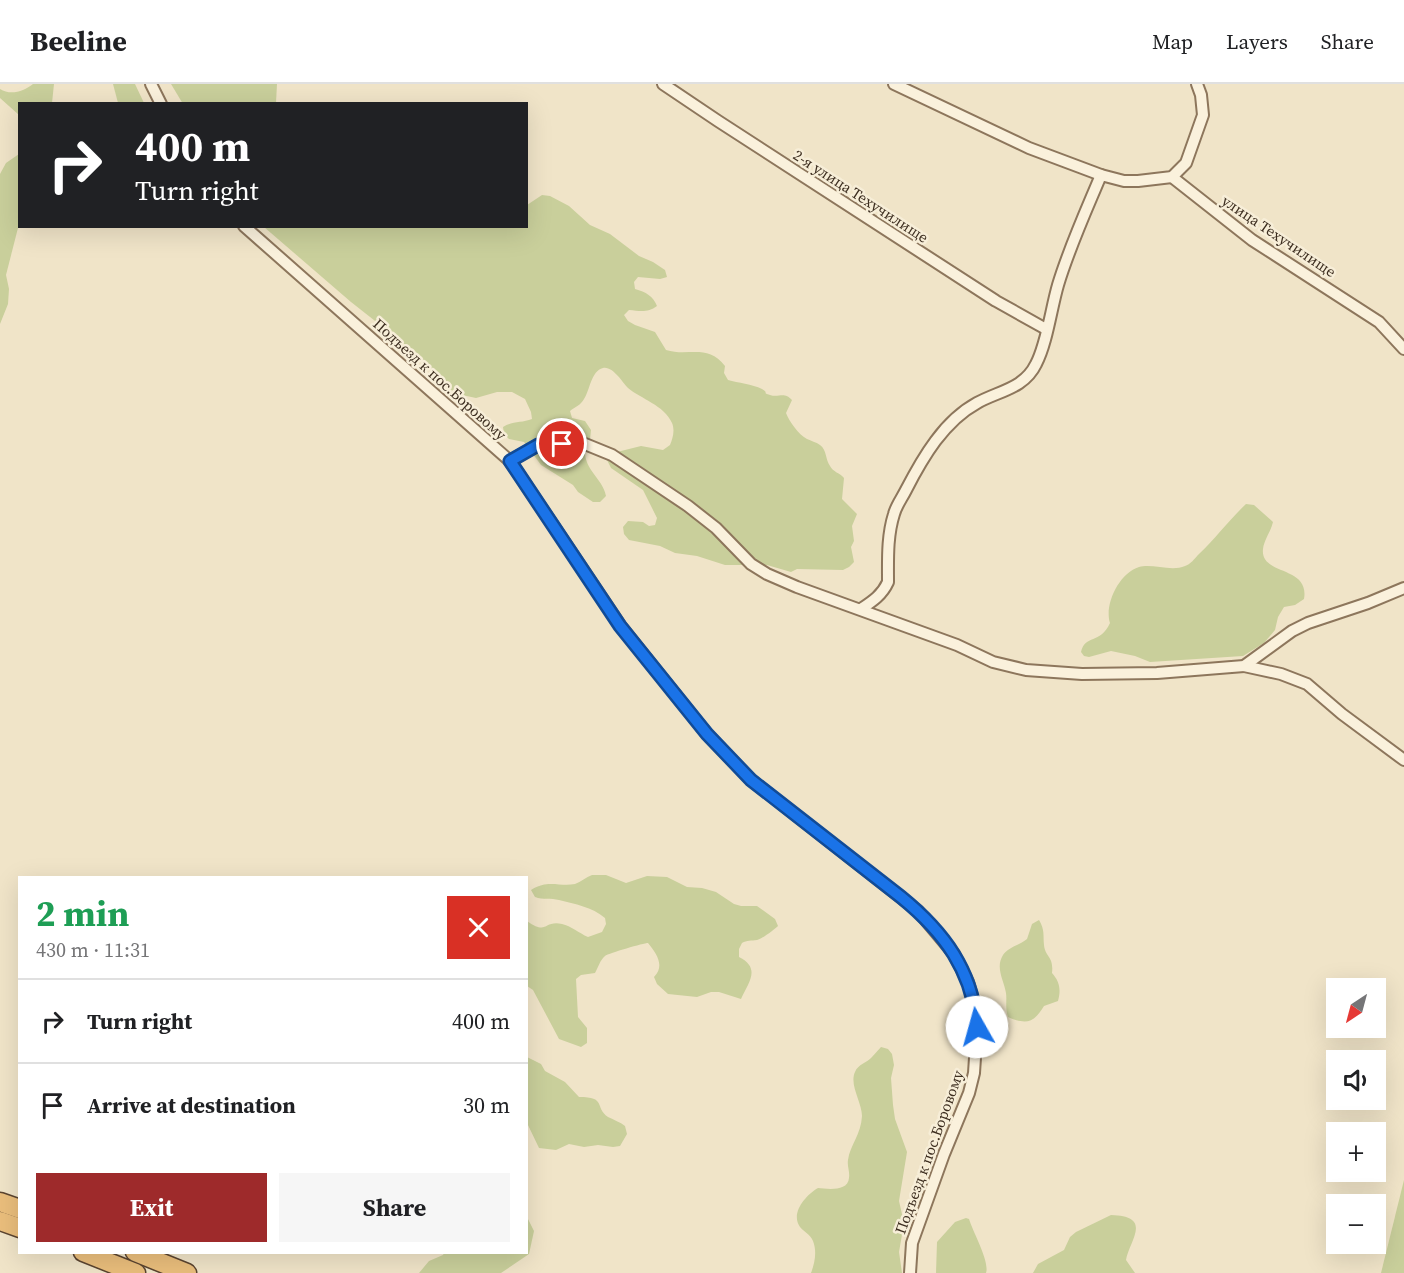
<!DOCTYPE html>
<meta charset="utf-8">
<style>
:root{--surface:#fff;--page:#f6f6f6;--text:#202124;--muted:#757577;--line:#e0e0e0;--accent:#9e2a2b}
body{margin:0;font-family:"Source Serif 4",serif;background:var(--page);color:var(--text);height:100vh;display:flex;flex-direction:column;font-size:22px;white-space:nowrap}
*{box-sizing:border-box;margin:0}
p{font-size:20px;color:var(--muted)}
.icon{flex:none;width:33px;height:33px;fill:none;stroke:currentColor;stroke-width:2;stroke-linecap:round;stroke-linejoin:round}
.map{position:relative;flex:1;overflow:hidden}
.panel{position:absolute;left:18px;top:792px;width:510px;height:378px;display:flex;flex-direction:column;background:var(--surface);border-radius:0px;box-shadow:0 6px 24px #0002}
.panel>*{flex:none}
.hud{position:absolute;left:18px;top:18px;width:510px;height:126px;border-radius:0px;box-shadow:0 6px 24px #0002;background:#202124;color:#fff;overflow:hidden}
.needle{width:39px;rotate:216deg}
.buttons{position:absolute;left:1326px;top:894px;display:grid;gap:12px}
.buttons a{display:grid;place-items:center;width:60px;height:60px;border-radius:0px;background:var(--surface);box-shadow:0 6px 24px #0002;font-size:30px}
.pin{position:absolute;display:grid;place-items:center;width:51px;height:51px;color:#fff;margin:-26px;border:3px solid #fff;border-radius:50%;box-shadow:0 2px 6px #0007}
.me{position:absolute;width:66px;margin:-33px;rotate:353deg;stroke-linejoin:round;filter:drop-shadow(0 0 4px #0008)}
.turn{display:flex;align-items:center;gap:21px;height:126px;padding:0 18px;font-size:27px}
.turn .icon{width:78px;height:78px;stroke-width:2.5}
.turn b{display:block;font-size:42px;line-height:51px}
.round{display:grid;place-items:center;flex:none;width:63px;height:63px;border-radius:0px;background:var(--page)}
.head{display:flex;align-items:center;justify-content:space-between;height:102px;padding:0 18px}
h1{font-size:36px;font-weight:700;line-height:45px;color:#1e9e55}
.action{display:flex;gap:12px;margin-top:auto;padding:12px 18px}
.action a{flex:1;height:69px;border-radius:0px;background:var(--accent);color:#fff;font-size:24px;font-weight:700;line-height:69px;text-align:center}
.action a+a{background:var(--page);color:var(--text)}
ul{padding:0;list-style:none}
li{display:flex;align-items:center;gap:18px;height:84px;padding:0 18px;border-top:2px solid var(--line)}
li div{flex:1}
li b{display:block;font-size:22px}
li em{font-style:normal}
header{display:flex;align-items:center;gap:36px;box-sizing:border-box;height:84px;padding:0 30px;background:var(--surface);border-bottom:2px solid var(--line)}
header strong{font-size:28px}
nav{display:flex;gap:33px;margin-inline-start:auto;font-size:21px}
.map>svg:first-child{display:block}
.green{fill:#c9cf9b}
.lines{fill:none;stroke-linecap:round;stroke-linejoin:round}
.minor-casing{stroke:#8d765c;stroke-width:14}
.trunk-casing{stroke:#5b4430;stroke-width:21}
.minor{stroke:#faf1dc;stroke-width:10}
.trunk{stroke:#eabe7c;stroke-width:18}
.route-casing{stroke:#114b97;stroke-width:15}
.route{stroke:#1a73e8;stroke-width:10}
.labels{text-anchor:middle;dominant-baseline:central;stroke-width:5;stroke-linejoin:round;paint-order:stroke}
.street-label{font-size:15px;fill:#3d2e20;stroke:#f7eed8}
</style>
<header>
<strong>Beeline</strong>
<nav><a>Map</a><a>Layers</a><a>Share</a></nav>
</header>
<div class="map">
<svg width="1404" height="1189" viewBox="0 0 1404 1189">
<rect width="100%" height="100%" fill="#f0e4c8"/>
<!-- green -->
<g class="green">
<path d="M33,0h21l-2,19 -32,1 -1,11 -19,-17v-9c11,7 24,2 33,-5z"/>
<path d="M113,0h22l9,19h-26z"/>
<path d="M171,0h106l-1,19 -93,1z"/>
<path d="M19,70v70l-13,51 3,14 -1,15 -8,20v-150l6,-11z"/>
<path d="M542,111l8,1 19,10 21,19 20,9 29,22 14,6 12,8 2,7 -7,2 -22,-2 -4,5 1,7c11,3 18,7 22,17 -9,7 -17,5 -28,4l-5,5 4,6 7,4 20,7 11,18c22,7 42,-7 59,16l-1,7 4,7c10,3 24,4 34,9 8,5 -1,3 8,6 9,3 14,-4 22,5l-6,13c3,8 13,22 21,26 4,2 9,3 13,6 7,5 5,14 10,21 3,6 10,7 14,12l-2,21 15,15 -5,12 2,15 -3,6 3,15 -5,5 -6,3 -46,-1 -6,3 -24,-7h-42l-28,-9 -22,-3 -15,-7 -31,-6 -5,-6 -1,-7 5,-6 15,1 6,4 6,-1 2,-7 -14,-28 -32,-22 -4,-8 6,-7 28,-7 22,4 7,-5c3,-7 5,-15 2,-22 -8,-18 -31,-24 -44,-35 -6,-6 -15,-22 -25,-20 -12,3 -13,22 -19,31 -3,6 -9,8 -14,12l2,7 13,3 6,9 -1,9 -5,5c-3,27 17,32 21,52l-6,6h-7l-15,-10 -5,-7 -32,-20 -17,-23 -15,-3 -5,-5 -1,-7c9,-6 19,-4 29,-8l-1,-7 -6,-13 -13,-7h-15l-21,6 -14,-3 -15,-7 -30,-34 -66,-52 -87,-75 262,-1 1,-21z"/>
<path d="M1246,420l8,1 19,17c-2,9 -9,18 -10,27 -3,27 47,16 41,50l-9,6 -11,2 -6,10 -3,13 -11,13 -21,13 -93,6 -15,-6 -24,-5 -22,6 -5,-1 -3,-4c4,-18 19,-7 29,-29 -6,-18 9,-50 29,-56 13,-4 32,5 46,-1 5,-1 10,-8 14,-12 17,-16 30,-34 47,-50z"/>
<path d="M592,791h14l20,8 21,-7 20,1 20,10 15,1 14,4 18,12 7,2h16l18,13 3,7c-3,3 -16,13 -21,14 -6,1 -10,0 -15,3l-3,6v8c22,11 10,25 2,42l-22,-7h-8l-14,5 -29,-3 -11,-10 -3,-7c11,-11 3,-23 -6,-34 -4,0 -39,10 -43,13 -5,4 -7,12 -10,17l-14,2 -5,4 2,38 9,11v15l-6,4 -22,-8 -26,-49 -6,-4v-65c21,15 16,-1 35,3 9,2 17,9 26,13l14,-5 4,-8 -1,-6c-13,-11 -30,-14 -46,-18 -8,-2 -16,0 -24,-3l-4,-7c17,-11 28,-3 44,-6 6,-2 11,-7 17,-9z"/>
<path d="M1039,836c6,10 4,15 5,25 1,12 10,11 8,28 8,9 9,17 6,28l-14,5c-10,17 -18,19 -36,11 -3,-9 -1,-16 -2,-24 -2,-13 -11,-25 -3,-38 5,-8 17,-10 24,-16l5,-15z"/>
<path d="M881,963l7,2 4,5 2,11 -3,13 2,27 2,14 12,33 -8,49 5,22 -5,29 3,21h-91c4,-10 6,-22 2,-32 -3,-7 -9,-9 -13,-14 -10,-14 6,-32 18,-39 9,1 30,4 31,-10 1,-6 -2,-12 -1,-18 2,-15 13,-25 14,-44 0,-14 -13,-31 -7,-44 3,-8 12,-9 17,-15 3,-3 6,-7 9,-10z"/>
<path d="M527,973l14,7 4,7 20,11 14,15c28,0 15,10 29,20 6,3 12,5 17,9l2,8 -7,12 -7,1 -15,-2 -14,2 -15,-3 -13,6 -17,-2 -12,-25z"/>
<path d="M1404,1096v93h-23z"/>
<path d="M1111,1131c43,1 18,26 15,45l9,13h-102l5,-9 26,-14 6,-13 6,-5z"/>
<path d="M527,1133l7,14 -5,23 -28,19h-82l10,-12 14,-6 1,-2 82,-1z"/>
<path d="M966,1134l3,1c4,13 21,43 17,54h-50l1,-31 18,-20z"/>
</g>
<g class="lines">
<!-- minor casing -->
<g class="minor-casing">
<g id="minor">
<path d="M151,0l10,20"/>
<path d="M663,0l55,37 278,180 50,28"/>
<path d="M894,0l135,64 72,27 23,6h14l34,-4 14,-14 17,-48 -2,-20 -4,-11"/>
<path d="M1172,93l80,63 127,82 25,27"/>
<path d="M244,142l266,235 110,164 87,109 44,46 167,131 36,43 14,28 7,24 2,21 -3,46 -5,20 -25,61 -32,89 -2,30"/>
<path d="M510,377l28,-16 47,-1 27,11 76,51 28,22 35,36 16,10 30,13 160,58 36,17 33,8 56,4 75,-1 87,-7 48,-35 16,-8 60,-20 36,-15"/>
<path d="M861,525c12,-8 21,-14 27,-27 0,-23 -1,-46 6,-68 2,-8 8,-16 12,-24 17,-33 38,-69 71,-87 21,-12 47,-14 59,-39 11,-21 15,-55 22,-79 11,-37 28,-74 43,-110"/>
<path d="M1244,582l37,8 26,10 35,30 62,46"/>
</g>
</g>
<!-- trunk casing -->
<g class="trunk-casing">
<g id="trunk">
<path d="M0,1118l20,7"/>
<path d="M0,1137l20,7"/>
<path d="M83,1168l53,21"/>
<path d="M135,1168l52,21"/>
</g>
</g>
<!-- minor -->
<use href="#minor" class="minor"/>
<!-- trunk -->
<use href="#trunk" class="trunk"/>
</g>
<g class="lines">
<!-- route casing -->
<g class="route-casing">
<path id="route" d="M562,360l-24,1 -28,16 110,165 87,108 44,46 150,117c43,35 72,74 76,130"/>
</g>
<!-- route -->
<use href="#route" class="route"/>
</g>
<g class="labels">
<!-- street labels -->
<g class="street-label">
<text transform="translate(861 112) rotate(33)">2-я улица Техучилище</text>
<text transform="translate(1279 152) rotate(34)">улица Техучилище</text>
<text transform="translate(440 295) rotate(42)">Подъезд к пос.Боровому</text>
<text transform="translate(929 1068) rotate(-70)">Подъезд к пос.Боровому</text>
</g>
</g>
</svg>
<div class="buttons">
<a><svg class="needle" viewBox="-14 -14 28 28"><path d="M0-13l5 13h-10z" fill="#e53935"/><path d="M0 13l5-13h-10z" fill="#757577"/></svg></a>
<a><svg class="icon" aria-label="sound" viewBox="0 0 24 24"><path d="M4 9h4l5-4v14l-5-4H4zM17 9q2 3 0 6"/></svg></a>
<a>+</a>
<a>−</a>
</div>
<div class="pin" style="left:562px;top:360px;background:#d93025"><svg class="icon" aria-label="arrive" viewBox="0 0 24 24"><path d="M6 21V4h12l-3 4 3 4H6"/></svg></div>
<svg class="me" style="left:977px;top:943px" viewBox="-20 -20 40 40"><circle r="19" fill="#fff"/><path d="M0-13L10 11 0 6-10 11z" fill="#1a73e8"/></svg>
<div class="hud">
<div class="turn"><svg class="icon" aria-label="right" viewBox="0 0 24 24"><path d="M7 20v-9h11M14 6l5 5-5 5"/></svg><div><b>400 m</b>Turn right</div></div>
</div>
<section class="panel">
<div class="head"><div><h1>2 min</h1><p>430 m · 11:31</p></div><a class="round" style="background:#d93025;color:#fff"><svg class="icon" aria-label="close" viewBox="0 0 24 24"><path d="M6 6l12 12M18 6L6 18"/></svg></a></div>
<ul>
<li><svg class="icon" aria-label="right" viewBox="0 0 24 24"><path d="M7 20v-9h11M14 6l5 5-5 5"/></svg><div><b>Turn right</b></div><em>400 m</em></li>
<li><svg class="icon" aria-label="arrive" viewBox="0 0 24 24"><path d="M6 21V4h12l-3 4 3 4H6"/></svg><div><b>Arrive at destination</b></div><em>30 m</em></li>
</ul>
<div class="action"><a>Exit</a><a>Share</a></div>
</section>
</div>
